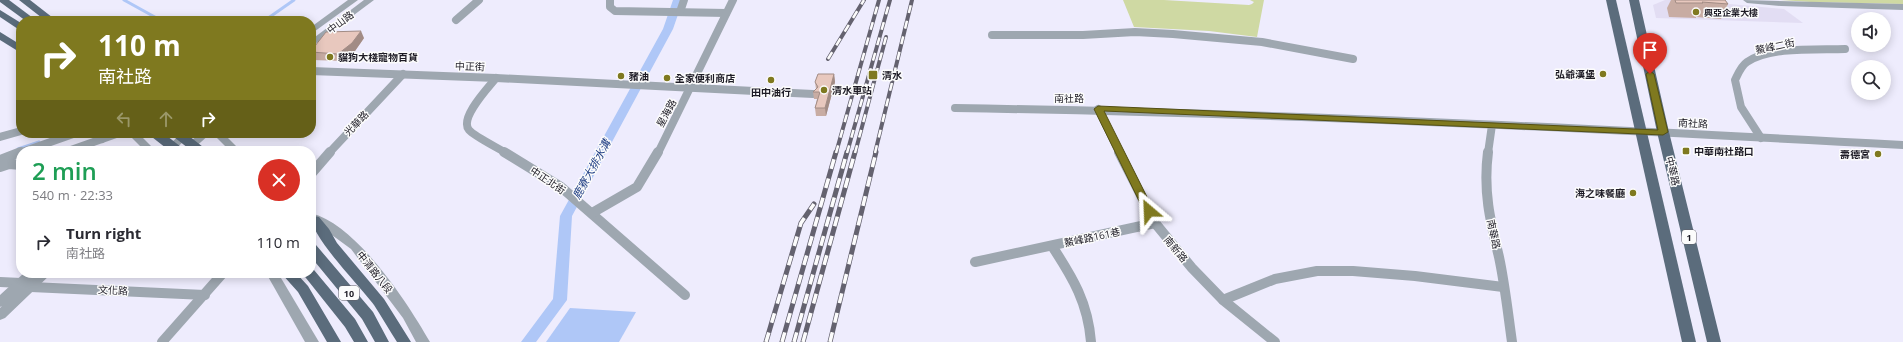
<!DOCTYPE html>
<meta charset="utf-8">
<style>
:root{--surface:#fff;--page:#f7f7f7;--text:#2b2b33;--muted:#7c7c81}
body{margin:0;font-family:"Open Sans","Noto Sans TC",sans-serif;background:var(--page);color:var(--text);height:100vh;display:flex;flex-direction:column;font-size:15px;white-space:nowrap}
*{box-sizing:border-box;margin:0}
p{font-size:13px;color:var(--muted)}
.icon{flex:none;width:22px;height:22px;fill:none;stroke:currentColor;stroke-width:2;stroke-linecap:round;stroke-linejoin:round}
.map{position:relative;flex:1;overflow:hidden}
.sheet{position:absolute;left:16px;top:146px;width:300px;height:132px;display:flex;flex-direction:column;background:var(--surface);border-radius:16px;box-shadow:0 2px 10px #0003}
.sheet>*{flex:none}
.banner{position:absolute;left:16px;top:16px;width:300px;height:122px;border-radius:16px;box-shadow:0 2px 10px #0003;background:#7f791f;color:#fff;overflow:hidden}
.controls{position:absolute;left:1851px;top:12px;display:grid;gap:8px}
.controls a{display:grid;place-items:center;width:40px;height:40px;border-radius:50%;background:var(--surface);box-shadow:0 2px 10px #0003;font-size:20px}
.pin{position:absolute;display:grid;place-items:center;width:34px;height:34px;color:#fff;margin:-41px -17px;border-radius:50% 50% 50% 0;rotate:-45deg;box-shadow:0 0 4px #0007}
.pin .icon{rotate:45deg}
.me{position:absolute;width:44px;margin:-22px;rotate:334deg;stroke-linejoin:round;filter:drop-shadow(0 0 3px #0008)}
.turn{display:flex;align-items:center;gap:14px;height:84px;padding:0 16px;font-size:18px}
.turn .icon{width:52px;height:52px;stroke-width:2.5}
.turn b{display:block;font-size:28px;line-height:34px}
.lanes{display:flex;align-items:center;height:38px;padding:0 16px;background:#0003;justify-content:center;gap:20px;direction:ltr}
.lanes .off{opacity:.35}
.round{display:grid;place-items:center;flex:none;width:42px;height:42px;border-radius:21px;background:var(--page)}
.headline{display:flex;align-items:center;justify-content:space-between;height:68px;padding:0 16px}
h1{font-size:24px;font-weight:600;line-height:30px;color:#1e9e55}
ul{padding:0;list-style:none}
li{display:flex;align-items:center;gap:12px;height:56px;padding:0 16px}
li div{flex:1}
li b{display:block;font-size:15px}
li em{font-style:normal}
.map>svg:first-child{display:block}
.commercial{fill:#e2ddf3}
.green{fill:#cfd9a3}
.water{fill:#afc7f7}
.lines{fill:none;stroke-linecap:round;stroke-linejoin:round}
.stream{stroke:#afc7f7;stroke-width:3}
.canal{fill:#afc7f7;fill-rule:evenodd}
.minor-far1{stroke:#9ea7b0;stroke-width:8}
.minor{stroke:#9ea7b0;stroke-width:10}
.tertiary{fill:#9ea7b0;fill-rule:evenodd}
.primary{fill:#5b6c7c;fill-rule:evenodd}
.rail-far1-casing{stroke:#64626f;stroke-width:4}
.rail-casing{stroke:#64626f;stroke-width:5}
.rail-far1{stroke:#fcfcfc;stroke-width:2.5;stroke-dasharray:8;stroke-linecap:butt}
.rail{stroke:#fcfcfc;stroke-width:3.5;stroke-dasharray:10;stroke-linecap:butt}
.primary-bridge{stroke:#5b6c7c;stroke-width:10}
.wall{fill:#c8aca3}
.shaded-wall{fill:#a28c85}
.building{fill:#e8c8be;stroke:#a28c85}
.route{fill:#7f791f;stroke:#534f14}
.poi-dot{fill:#7f791f;stroke:#fcfcfc;stroke-width:1.5}
.labels{text-anchor:middle;dominant-baseline:central;stroke-width:3;stroke-linejoin:round;paint-order:stroke}
.far-poi-label{font-size:9px;font-weight:bold;fill:#1d1b25;stroke:#fcfcfc;text-anchor:start}
.shield{fill:#fcfcfc;stroke:#605e66;stroke-width:1}
.shield-label{font-size:9px;font-weight:bold;fill:#1d1b25}
.street-label{font-size:10px;fill:#1d1b25;stroke:#fcfcfc}
.poi-label{font-size:10px;font-weight:bold;fill:#1d1b25;stroke:#fcfcfc;text-anchor:start}
.water-label{font-size:11px;font-style:italic;fill:#224085;stroke:#fcfcfc}
</style>
<div class="map">
<svg width="1903" height="342" viewBox="0 0 1903 342">
<rect width="100%" height="100%" fill="#eeecfd"/>
<!-- commercial -->
<path class="commercial" d="M1665,0h23l96,9 19,14 -147,-5 -3,-13z"/>
<!-- green -->
<g class="green">
<path d="M1123,0h41l85,5 3,-1 2,-2 -4,-2h14l-7,37 -48,-6 -75,-4z"/>
<path d="M1780,0h123v4l-92,-2z"/>
</g>
<!-- water -->
<path class="water" d="M570,308l66,4 -17,30h-73z"/>
<g class="lines">
<!-- stream -->
<g class="stream">
<path d="M124,0l38,21"/>
<path d="M264,21l30,-21"/>
<path d="M18,149l21,-7"/>
</g>
<!-- canal -->
<path class="canal" d="M673,0h10l-10,29 -101,187 -5,84 -31,42h-15l32,-43 7,-83 103,-187z"/>
<!-- minor-far1 -->
<g class="minor-far1">
<path d="M610,0v7l5,4 111,2"/>
<path d="M680,12l4,-12"/>
<path d="M456,20l23,-20"/>
<path d="M992,35h91l52,-3 38,2 89,8 91,17"/>
<path d="M311,71l185,7 317,16"/>
<path d="M496,78c-8,10 -37,40 -27,52 5,6 29,18 37,23"/>
<path d="M955,108c316,5 632,20 948,37"/>
<path d="M1098,109l22,44"/>
<path d="M92,133l10,6"/>
<path d="M0,137l21,-6"/>
<path d="M1761,138l-20,-31 -6,-27c3,-6 6,-14 12,-18 23,-16 71,-12 98,-13"/>
<path d="M25,151l51,-18"/>
<path d="M68,151l51,-18"/>
<path d="M19,153l2,-1"/>
<path d="M329,153l74,-79"/>
<path d="M658,153l75,-153"/>
<path d="M1488,153l4,-28"/>
</g>
<!-- minor -->
<g class="minor">
<path d="M504,152l57,35 124,108"/>
<path d="M1119,152l36,71 37,45 31,32 52,42"/>
<path d="M1488,152c-5,39 2,68 11,105 6,28 9,57 13,85"/>
<path d="M0,160l21,-8"/>
<path d="M0,167l9,-3 12,1"/>
<path d="M311,174l19,-22"/>
<path d="M592,213l45,-26 21,-35"/>
<path d="M1052,246c21,32 36,57 39,96"/>
<path d="M975,262l180,-39"/>
<path d="M0,282l21,1 10,4 174,8"/>
<path d="M1223,300l52,-21 42,-8h36l62,5 88,11"/>
<path d="M162,342l61,-69"/>
</g>
<!-- tertiary -->
<g class="tertiary">
<path d="M348,0h10l-47,34v-7z"/>
<path d="M364,0h10l-63,47v-7z"/>
<path d="M1743,0l160,4v6l-122,-4 -34,-3z"/>
<path d="M127,133h11l18,18h-11z"/>
<path d="M182,133h11l-20,18h-11z"/>
<path d="M200,133h11l-20,18h-11z"/>
<path d="M212,133h11l18,18h-11z"/>
<path d="M311,213c46,12 96,89 119,129h-14l-13,-24 -52,-69 -30,-22 -10,-5z"/>
<path d="M24,273h28l-47,45 -5,2v-12l2,-2 -2,1v-12z"/>
<path d="M266,273h12l41,69h-14z"/>
</g>
<!-- primary -->
<g class="primary">
<path d="M0,0h9l28,21h-11l-26,-19z"/>
<path d="M19,0h11l27,21h-11z"/>
<path d="M1606,0h10l80,342h-14z"/>
<path d="M1629,0h10l30,132 52,210h-14l-50,-210z"/>
<path d="M0,10l21,13v8l-21,-14z"/>
<path d="M0,32l21,13v8l-21,-13z"/>
<path d="M314,216l5,1 10,12 8,14 47,56 27,43h-14c-8,-12 -15,-25 -23,-37 -14,-19 -63,-68 -63,-88z"/>
<path d="M311,244l5,1 57,67 16,30h-14l-13,-23 -51,-62z"/>
<path d="M311,269l3,1 41,49 13,23h-14l-9,-15 -43,-54h9z"/>
<path d="M281,273h15l12,13 33,56h-14l-29,-50z"/>
</g>
<!-- rail-far1 casing -->
<g class="rail-far1-casing">
<g id="rail-far1">
<path d="M828,59l36,-59"/>
<path d="M836,153l43,-153"/>
<path d="M847,153l43,-153"/>
<path d="M855,153l31,-116"/>
<path d="M875,153l37,-153"/>
</g>
</g>
<!-- rail casing -->
<g class="rail-casing">
<g id="rail">
<path d="M766,342l35,-119 13,-19"/>
<path d="M782,342l54,-190"/>
<path d="M794,342l53,-190"/>
<path d="M803,342l52,-190"/>
<path d="M830,342l46,-190"/>
</g>
</g>
<!-- rail-far1 -->
<use href="#rail-far1" class="rail-far1"/>
<!-- rail -->
<use href="#rail" class="rail"/>
<!-- primary-bridge -->
<g class="primary-bridge">
<path d="M155,133l23,18"/>
<path d="M177,133l23,18"/>
</g>
</g>
<!-- wall -->
<g class="wall">
<path d="M1671,0h54l3,4 -7,15 -25,-2v1l-27,-1 -2,-9z"/>
<path d="M364,38l-9,13 -14,10 -28,-1 -2,-6v-3z"/>
<path d="M834,74l1,8 -9,34h-10l-1,-8 2,-9h-3l-1,-7 3,-3 -1,-7z"/>
</g>
<!-- shaded-wall -->
<g class="shaded-wall">
<path d="M361,31l3,7 -9,13 -14,10 -3,-7z"/>
<path d="M834,74l1,8 -9,34 -1,-8z"/>
</g>
<!-- building -->
<g class="building">
<path d="M1675,0h50l3,4 -26,-2 1,1h-27z"/>
<path d="M361,31l-9,12 -14,11 -27,-2v-1l15,-19z"/>
<path d="M818,74h16l-9,34h-10l5,-16h-7l5,-5 -3,-5z"/>
</g>
<!-- route -->
<path class="route" d="M1650,71l4,3 14,58 -5,3 -559,-24 50,100 -5,3 -5,-3 -50,-102 4,-3 560,24 -12,-56z"/>
<!-- markers -->
<g class="poi-dot">
<circle cx="1696" cy="12" r="4"/>
<circle cx="330" cy="57" r="4"/>
<circle cx="1603" cy="74" r="4"/>
<rect x="868" y="70" width="10" height="10" rx="2"/>
<circle cx="621" cy="76" r="4"/>
<circle cx="667" cy="78" r="4"/>
<circle cx="771" cy="80" r="4"/>
<circle cx="824" cy="90" r="4"/>
<rect x="1682" y="147" width="8" height="8" rx="2"/>
<circle cx="1878" cy="154" r="4"/>
<circle cx="1633" cy="193" r="4"/>
</g>
<g class="labels">
<!-- far-poi labels -->
<g class="far-poi-label">
<text x="1704" y="12">興亞企業大樓</text>
</g>
<!-- shield labels -->
<g class="shield">
<rect x="1682" y="230" width="14" height="14" rx="3"/>
<rect x="339" y="286" width="20" height="14" rx="3"/>
</g>
<g class="shield-label">
<text x="1689" y="237">1</text>
<text x="349" y="293">10</text>
</g>
<!-- street labels -->
<g class="street-label">
<text transform="translate(340 22) rotate(-37)">中山路</text>
<text transform="translate(1775 46) rotate(-12)">鰲峰二街</text>
<text transform="translate(470 66) rotate(2)">中正街</text>
<text x="1069" y="98">南社路</text>
<text transform="translate(666 113) rotate(-62)">星海路</text>
<text transform="translate(356 123) rotate(-46)">光華路</text>
<text transform="translate(1693 123) rotate(3)">南社路</text>
<text transform="translate(1673 171) rotate(76)">中華路</text>
<text transform="translate(548 180) rotate(34)">中正北街</text>
<text transform="translate(1494 234) rotate(78)">南華路</text>
<text transform="translate(1092 237) rotate(-12)">鰲峰路161巷</text>
<text transform="translate(1176 249) rotate(50)">南新路</text>
<text transform="translate(375 272) rotate(51)">中清路八段</text>
<text transform="translate(113 290) rotate(3)">文化路</text>
</g>
<!-- poi labels -->
<g class="poi-label">
<text x="338" y="57">貓狗大棧寵物百貨</text>
<text x="1595" y="74" text-anchor="end">弘爺漢堡</text>
<text x="882" y="75">清水</text>
<text x="629" y="76">豬油</text>
<text x="675" y="78">全家便利商店</text>
<text x="832" y="90">清水車站</text>
<text x="771" y="92" text-anchor="middle">田中油行</text>
<text x="1694" y="151">中華南社路口</text>
<text x="1870" y="154" text-anchor="end">壽德宮</text>
<text x="1625" y="193" text-anchor="end">海之味餐廳</text>
</g>
<!-- water labels -->
<g class="water-label">
<text transform="translate(591 169) rotate(-61)">鹿寮大排水溝</text>
</g>
</g>
</svg>
<div class="controls">
<a><svg class="icon" aria-label="sound" viewBox="0 0 24 24"><path d="M4 9h4l5-4v14l-5-4H4zM17 9q2 3 0 6"/></svg></a>
<a><svg class="icon" aria-label="search" viewBox="0 0 24 24"><circle cx="10" cy="10" r="6"/><path d="M15 15l6 6"/></svg></a>
</div>
<div class="pin" style="left:1650px;top:74px;background:#d93025"><svg class="icon" aria-label="arrive" viewBox="0 0 24 24"><path d="M6 21V4h12l-3 4 3 4H6"/></svg></div>
<svg class="me" style="left:1149px;top:211px" viewBox="-20 -20 40 40"><path d="M0-17L14 15 0 8-14 15z" fill="#7f791f" stroke="#fff" stroke-width="4"/></svg>
<div class="banner">
<div class="turn"><svg class="icon" aria-label="right" viewBox="0 0 24 24"><path d="M7 20v-9h11M14 6l5 5-5 5"/></svg><div><b>110 m</b>南社路</div></div>
<div class="lanes"><svg class="icon off" aria-label="left" viewBox="0 0 24 24"><path d="M17 20v-9H6M10 6l-5 5 5 5"/></svg><svg class="icon off" aria-label="ahead" viewBox="0 0 24 24"><path d="M12 20V5M6 11l6-6 6 6"/></svg><svg class="icon" aria-label="right" viewBox="0 0 24 24"><path d="M7 20v-9h11M14 6l5 5-5 5"/></svg></div>
</div>
<section class="sheet">
<div class="headline"><div><h1>2 min</h1><p>540 m · 22:33</p></div><a class="round" style="background:#d93025;color:#fff"><svg class="icon" aria-label="close" viewBox="0 0 24 24"><path d="M6 6l12 12M18 6L6 18"/></svg></a></div>
<ul>
<li><svg class="icon" aria-label="right" viewBox="0 0 24 24"><path d="M7 20v-9h11M14 6l5 5-5 5"/></svg><div><b>Turn right</b><p>南社路</p></div><em>110 m</em></li>
</ul>
</section>
</div>
